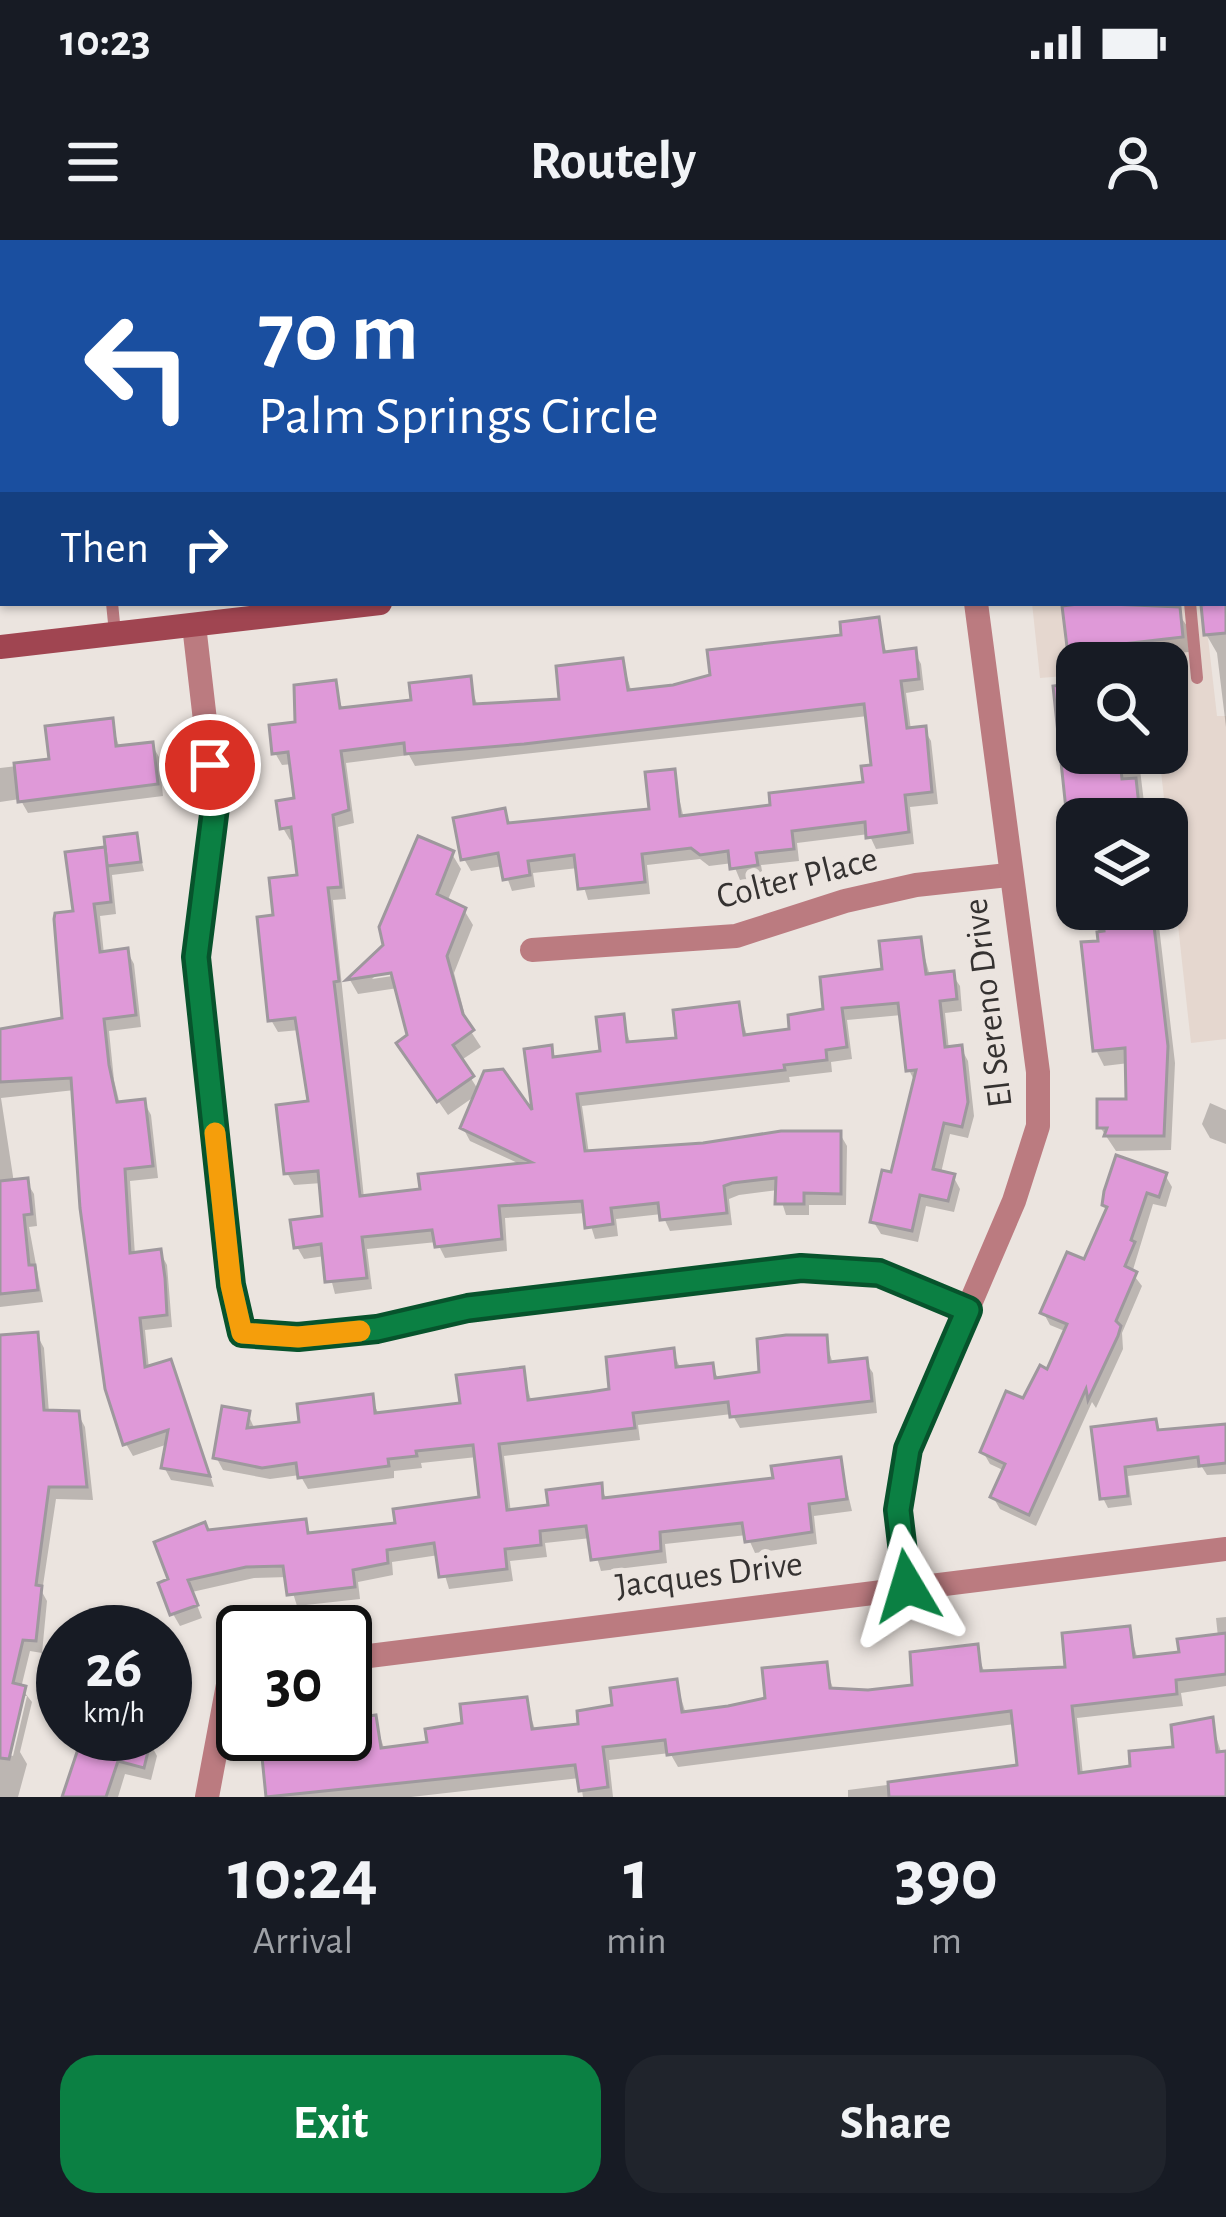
<!DOCTYPE html>
<style>
:root{--surface:#171b24;--page:#20242c;--text:#f1f3f6;--muted:#9ea1a6;--accent:#0b8043}
body{margin:0;font-family:"Alegreya Sans",sans-serif;background:var(--page);color:var(--text);height:100vh;display:flex;flex-direction:column;font-size:45px;white-space:nowrap}
*{box-sizing:border-box;margin:0}
p{font-size:39px;color:var(--muted)}
.icon{flex:none;width:66px;height:66px;fill:none;stroke:currentColor;stroke-width:2;stroke-linecap:round;stroke-linejoin:round}
.map{position:relative;height:1557px;overflow:hidden}
.sheet{display:flex;flex-direction:column;background:var(--surface);flex:1}
.sheet>*{flex:none}
.hud{position:absolute;left:0px;top:0px;width:1227px;height:366px;box-shadow:0 3px 9px #0004;background:#1a4fa0;color:#fff;overflow:hidden}
.buttons{position:absolute;left:1056px;top:402px;display:grid;gap:24px}
.buttons a{display:grid;place-items:center;width:132px;height:132px;border-radius:24px;background:var(--surface);box-shadow:0 3px 9px #0004;font-size:60px}
.speed{position:absolute;left:36px;top:1365px;display:flex;gap:24px;font-size:60px;font-weight:700;text-align:center}
.speed>*{display:grid;place-content:center;width:156px;height:156px;border-radius:50%;background:var(--surface);box-shadow:0 3px 9px #0004;line-height:1}
.speed small{font-size:30px;font-weight:400}
.speed .limit{border:6px solid #111;border-radius:18px;background:#fff;color:#111}
.pin{position:absolute;display:grid;place-items:center;width:102px;height:102px;color:#fff;margin:-51px;border:6px solid #fff;border-radius:50%;box-shadow:0 3px 12px #0007}
.me{position:absolute;width:132px;margin:-66px;rotate:353deg;stroke-linejoin:round;filter:drop-shadow(0 0 9px #0008)}
.turn{display:flex;align-items:center;gap:42px;height:252px;padding:0 60px;font-size:54px}
.turn .icon{width:156px;height:156px;stroke-width:2.5}
.turn b{display:block;font-size:84px;line-height:102px}
.then{display:flex;align-items:center;height:114px;padding:0 60px;background:#0003;gap:24px;font-size:45px}
.eta{display:flex;justify-content:space-evenly;align-items:center;height:204px;text-align:center}
.eta b{font-size:72px;font-weight:600;line-height:84px}
.button{display:flex;gap:24px;margin-top:auto;padding:24px 60px}
.button a{flex:1;height:138px;border-radius:36px;background:var(--accent);color:#fff;font-size:48px;font-weight:600;line-height:138px;text-align:center}
.button a+a{background:var(--page);color:var(--text)}
.status{display:flex;justify-content:space-between;align-items:center;height:84px;padding:0 60px;background:var(--surface);direction:ltr}
.status svg{height:33px;fill:currentColor}
header{display:flex;justify-content:space-between;align-items:center;height:156px;padding:0 60px;background:var(--surface);font-size:54px;font-weight:600}
.map>svg:first-child{display:block}
.built{fill:#e5d7cf}
.shadow{fill:#0003;fill-rule:evenodd}
.building{fill:#df99d8;stroke:#9e989d;stroke-width:3}
.lines{fill:none;stroke-linecap:round;stroke-linejoin:round}
.lane{stroke:#bb7b80;stroke-width:12}
.street{stroke:#bb7b80;stroke-width:24}
.secondary{stroke:#a04551;stroke-width:24}
.route-casing{stroke:#07532c;stroke-width:30}
.route{stroke:#0b8043;stroke-width:21}
.slow{stroke:#f59e0b;stroke-width:21}
.labels{text-anchor:middle;dominant-baseline:central;stroke-width:12;stroke-linejoin:round;paint-order:stroke}
.street-label{font-size:36px;fill:#353231;stroke:#ebe4df}
</style>
<div class="status"><b>10:23</b><svg viewBox="0 0 49 12"><path d="M0 12V9h3v3zM5 12V6h3v6zM10 12V3h3v9zM15 12V0h3v12zM26 1h20v11H26zM47 4h2v5h-2z"/></svg></div>
<header><svg class="icon" aria-label="menu" viewBox="0 0 24 24"><path d="M4 6h16M4 12h16M4 18h16"/></svg>Routely<svg class="icon" aria-label="person" viewBox="0 0 24 24"><circle cx="12" cy="8" r="4"/><path d="M4 21q1-7 8-7t8 7"/></svg></header>
<div class="map">
<svg width="1226" height="1557" viewBox="0 0 1226 1557">
<rect width="100%" height="100%" fill="#ebe4df"/>
<!-- built -->
<g class="built">
<path d="M0,0h878v3h-875l-3,351z"/>
<path d="M1032,363h172l13,113h9v323l-35,4 -32,-290h8v-90h-90v12l-37,3z"/>
</g>
<!-- shadow -->
<g class="shadow">
<path d="M0,0h482v3h-479l-3,153z"/>
<path d="M645,0h117l1,3h-143z"/>
<rect x="918" y="0" width="90" height="3"/>
<path d="M1131,0h68l2,3h-70z"/>
<path d="M1226,110v76h-2v-76z"/>
<path d="M1091,363h80l16,23 2,26 -112,11v90h61l8,66h-69v51l-21,-182 19,-2 -9,-78z"/>
<path d="M1226,365v122l-9,-74 -11,-19z"/>
<path d="M878,380l9,35 27,-4 7,13 3,26 -18,3 5,37 13,-1 7,12 7,63 -28,3 4,37 -38,5 -7,-15 -72,9 2,18 -38,4 2,12 -23,3 -7,-17 -24,3 -9,-7 -53,6 3,29 -62,6 -10,-32 -45,5 2,14 -23,4 -9,-25 -32,5 -7,-12 40,-47 8,14 141,-14 20,-40 11,47 89,-12 93,-23 9,-16 -7,-52 -453,50 -6,-11 -63,8 8,60 -16,4 8,72 -13,1 31,298 60,-6 100,-26 -54,-25 -7,-13 15,-34 -30,21 -39,-56 1,-23 -12,-48 -40,6 -8,-14 37,-34 65,-92 9,15 -14,33 17,8 9,15 -19,48 14,54 13,20 -21,14 19,30 57,31 14,-73 6,10 47,-6 19,-36 9,28 48,-4 58,-36 11,33 44,-6 93,-60 35,-32 10,36 22,-2 8,12 2,25 -17,2 4,37 12,-2 7,13 6,55 -6,22 -18,-4 -9,39 12,3 7,13 -6,23 -28,-6 -8,36 -37,-8 -8,-13 20,-45 23,-92 -7,-14 -7,-55 -55,5 5,39 -21,3 1,10 -43,5 1,5 -208,24 7,48 251,-20 7,12 -1,59h-37v10h-23l-8,-25 -39,5 -10,4 3,26 -62,6 -8,-17 -46,5 2,17 -23,3 -8,-26 -82,5 2,33 -62,7 -8,-16 -70,7 5,40 -37,5 -10,-38 -21,3 -7,-12 29,-28 -4,-36 -28,2 -7,-12 25,-69 -12,-74 -22,2 -7,-12 5,-102 24,-40 -4,-39 -6,1 -7,-12 14,-27 -4,-37 -11,1 -7,-12 59,-70 9,28 72,-8 54,-23 9,27 85,-5 59,-41 10,32 42,-5 171,-50zM379,732l27,2 -34,5z"/>
<path d="M111,481l9,28 32,-4 7,12 4,39 -135,17 -8,-14 -20,3v-34l52,-6z"/>
<path d="M136,597l8,34 -32,4 4,39 -16,2 4,38 23,-3 7,13 7,63 -32,4 5,49 6,25 24,-3 7,13 7,63 -28,3 5,74 25,-3 7,13 5,62 -27,3 4,39 21,-7 7,13 37,112 -43,-7 -7,-13 4,-23 -35,12 -7,-12 -51,-354 -74,8 13,85 12,-2 8,13 3,32 -8,1 14,75 -43,5v-277l65,-9 11,-107 -7,-60 41,8z"/>
<path d="M1093,669h64l18,154 -4,87 -55,1 -16,-24 29,-25v-39l-25,3 -8,-16 5,-107z"/>
<path d="M1210,863l16,7v34l-16,-6 -8,-14z"/>
<path d="M1165,935l7,12 -6,20 -13,-3 -21,69 10,13 -20,47 1,16 -27,59 -4,-6 -56,124 -36,-17 -7,-12 12,-26 -15,-7 -7,-12 65,-80 19,-40 -17,-7 -7,-13 43,-49 23,-52 -4,-6z"/>
<path d="M37,1095l7,13 5,65 29,1 7,13 8,73 -37,-1 -14,93 5,9 -5,52 -12,-2 -9,37 11,14 -12,50 7,12 -9,33h-18v-424zM21,1456h6l-14,60 -6,-2z"/>
<path d="M825,1098l8,26 32,-3 8,12 4,40 -137,15 -8,-14 -94,11 2,15 -136,16 7,57 40,-5 49,-21 8,14 168,-21 64,-20 12,51 -38,5 3,28 -62,9 -8,-18 -82,9 2,19 -66,8 -10,-33 -46,5 2,14 -37,4 3,20 -64,8 -10,-34 -47,7 1,13 -35,7 2,17 -63,7 -9,-29 -34,1 -62,14 10,26 -22,8 -7,-12 -11,-29 10,-4 36,-48 96,-11 8,14 86,-11 84,-25 -5,-43 -56,6 1,5 -28,3v7l-86,11 -8,-14 -30,4 -47,-9 -7,-13 32,-43 7,16 47,-6 69,-27 8,18 84,-10 59,-35 10,33 81,-11 60,-41 8,19 30,-4 9,15 43,-6z"/>
<path d="M1155,1182l6,11 65,-6v47l-19,1 -5,-8 -74,9 4,29 -24,3 -5,-10z"/>
<path d="M125,1377l35,6 9,14 -4,19v-24h-76l2,-12 32,6z"/>
<path d="M1226,1377v69l-45,7 2,13 -106,12 6,57 51,-6 42,-20 35,-28 11,34 4,-1v43h-378v-7l172,-22 -5,-44 -337,43 -8,-14 -61,7 4,37h-30l-3,-19 -169,19h-142l-4,-37 51,-5 -2,-21h31v-11l29,-5 11,33 45,-6 95,-45 11,32 46,-6 94,-44 10,32 82,-14 57,-35 9,26 82,-4 60,-39 9,26 84,-4 60,-41 9,31 44,-6 36,-17 -2,-19z"/>
<path d="M82,1494h45l22,7 8,15 -6,24 -26,-6 -7,23h-52z"/>
</g>
<!-- building -->
<g class="building">
<path d="M1226,362v31l-22,2 -3,-30z"/>
<path d="M1086,363l94,4 3,30 -70,8 -1,18h-43l-7,-57z"/>
<path d="M879,377l5,35 32,-4 3,31 -18,2 6,47 19,-2 6,66 -27,3 4,37 -43,6 -1,-16 -73,9 2,18 -38,4 2,12 -28,4 -2,-18 -28,4 -9,-7 -49,6 3,28 -67,7 -4,-34 -46,6 2,14 -27,5 -5,-27 -37,7 -8,-42 52,-10 3,15 141,-14 -4,-37 30,-3 5,47 90,-11 -1,-12 94,-11 -2,-16 10,-1 -7,-61 -340,40 -119,10 -1,-11 -63,8 8,59 -16,5 8,72 -13,1 11,93 -5,1 26,214 60,-7 -2,-15 113,-12 -71,-34 24,-57 19,-2 29,41 -8,-61 28,-4 1,12 47,-6 -4,-34 28,-3 3,28 49,-4 -3,-28 66,-8 5,33 45,-6 -1,-14 35,-6 -3,-32 62,-8 -3,-28 42,-4 5,37 28,-3 3,28 -17,2 5,46 17,-2 6,57 -6,25 -18,-4 -11,46 22,5 -7,27 -28,-6 -8,36 -42,-9 12,-52 9,2 25,-102 -10,1 -8,-68 -56,5 5,39 -21,3 1,10 -43,5 1,5 -208,24 8,57 118,-8 78,-12h60v63l-37,-1v11h-29l1,-26 -44,5 -8,3 3,27 -67,7 -2,-17 -47,5 2,16 -28,4 -3,-27 -83,5 3,33 -67,8 -3,-17 -70,7 5,41 -42,4 -4,-38 -27,4 -4,-28 32,-4 -4,-45 -34,3 -8,-69 32,-4 -13,-83 -27,3 -11,-104 16,-2 -4,-37 28,-3 -6,-48 -11,2 -4,-28 18,-3 -6,-46 -16,2 -3,-29 26,-3 -1,-37 42,-5 4,28 71,-8 -2,-17 62,-7 3,28 85,-5 -3,-33 67,-8 5,32 45,-5 37,-10 -3,-25 134,-15 -1,-13z"/>
<path d="M1077,443v74l42,-4 3,26 14,-1 4,37 -73,4 -14,-133z"/>
<path d="M113,478l3,28 37,-4 5,42 -140,18 -4,-39 35,-4 -4,-33z"/>
<path d="M137,593l4,29 -34,4 -3,-29z"/>
<path d="M418,596l36,15 -17,43 29,14 -19,48 16,58 11,16 -21,15 21,31 -37,26 -41,-59 11,-8 -16,-62 -45,7 37,-35 -4,-18z"/>
<path d="M105,607l6,55 -17,2 6,48 28,-4 8,67 -32,4 5,46 8,37 28,-3 8,67 -28,3 5,84 31,-4 4,29 2,37 -27,3 5,49 26,-8 39,117 -49,-8 7,-38 -45,15 -18,-56 -25,-181 -9,-130 -71,4v-53l62,-11 -8,-99 1,-6 18,-2 -8,-59z"/>
<path d="M1101,669h51l16,137 -4,90h-60l3,-8h-10v-29h29l-1,-51 -32,3 -12,-109 17,-1 -1,-9 7,-1z"/>
<path d="M1116,915l51,18 -8,24 -12,-4 -16,47 4,2 -10,24 12,6 -21,49 5,5 -3,10 -30,64 -2,-11 -57,126 -39,-18 15,-33 -25,-12 26,-61 17,7 17,-33 7,4 20,-45 -27,-11 27,-61 17,7 23,-52 -5,-2 2,-14z"/>
<path d="M28,938l4,36 -8,1 5,50h6l3,25 -38,4v-113z"/>
<path d="M38,1092l6,78 35,1 8,76h-38l-13,98 6,1 -6,55 -13,-1 -10,43 13,3 -17,73 -9,-1v-423z"/>
<path d="M786,1095h41l2,27 38,-4 5,43 -142,16 -2,-15 -95,11 2,15 -136,16 8,66 41,-5 -2,-15 56,-7 1,15 170,-20 -2,-12 70,-9 6,42 -38,5 3,28 -67,10 -3,-19 -82,9 1,19 -70,9 -5,-34 -46,5 1,14 -36,4 2,20 -68,8 -5,-34 -47,7 1,13 -35,7 2,17 -68,8 -4,-29 -37,1 -58,13 10,25 -28,10 -12,-32 10,-4 -14,-37 51,-20 3,8 98,-11 2,14 87,-10 -2,-14 86,-12 -6,-52 -57,6 1,5 -29,3 1,7 -91,12 -2,-15 -34,5 -49,-10 9,-52 28,5 -3,17 52,-6 -2,-18 76,-10 2,19 85,-10 -4,-28 68,-8 4,33 62,-8 19,-3 -3,-32 68,-9 2,19 37,-4 2,15 44,-6 -2,-33z"/>
<path d="M1156,1179l2,11 68,-6v39l-27,3 -1,-9 -73,10 3,29 -28,3 -9,-72z"/>
<path d="M1130,1386l4,31 45,-5 -2,-13 49,-6v41l-50,6 1,14 -105,12 7,67 51,-7 -1,-15 44,-4 -2,-22 42,-8 4,35 9,-1v46h-337l-1,-15 129,-17 -6,-54 -344,44 -2,-15 -62,7 5,40 -29,4 -4,-26 -309,32 -4,-40 51,-5 -2,-18h37l-2,-15 30,-4 5,33 46,-6 -2,-13 37,-6 -2,-19 67,-7 5,32 46,-5 -1,-13 35,-6 -2,-17 67,-9 5,33 46,-6 37,-8 -3,-30 65,-6 3,26 38,2 44,-5 -2,-33 68,-8 3,27 84,-4 -3,-34z"/>
<path d="M83,1494l68,5 -7,29 -26,-7 -12,36h-44z"/>
</g>
<g class="lines">
<!-- lane -->
<g class="lane">
<path d="M0,197h3"/>
<path d="M112,363l3,30"/>
<path d="M1190,363l7,75"/>
</g>
<!-- street -->
<g class="street">
<path d="M1065,0v3"/>
<path d="M194,385l21,182 -19,150 35,328 11,48 55,4 80,-8 91,-21 333,-41 78,6 89,37"/>
<path d="M532,710l204,-14 109,-35 71,-16 92,-10"/>
<path d="M907,1346l-9,-76 10,-61 106,-248 24,-75v-54l-62,-469"/>
<path d="M345,1419l881,-110"/>
<path d="M207,1557l23,-123 13,-2"/>
</g>
<!-- secondary -->
<g class="secondary">
<path d="M1224,261h2"/>
<path d="M0,407l380,-44"/>
</g>
</g>
<g class="lines">
<!-- route casing -->
<g class="route-casing">
<path id="route" d="M210,525l5,42 -19,150 35,328 11,48 56,4 79,-8 91,-21 333,-40 78,5 89,37 -60,139 -10,61 9,76"/>
</g>
<!-- route -->
<use href="#route" class="route"/>
<!-- slow -->
<path class="slow" d="M215,893l16,152 11,48 56,4 62,-6"/>
</g>
<g class="labels">
<!-- street labels -->
<g class="street-label">
<text transform="translate(797 638) rotate(-14)">Colter Place</text>
<text transform="translate(988 763) rotate(-97)">El Sereno Drive</text>
<text transform="translate(709 1335) rotate(-7)">Jacques Drive</text>
</g>
</g>
</svg>
<div class="buttons">
<a><svg class="icon" aria-label="search" viewBox="0 0 24 24"><circle cx="10" cy="10" r="6"/><path d="M15 15l6 6"/></svg></a>
<a><svg class="icon" aria-label="layers" viewBox="0 0 24 24"><path d="M12 4l9 5-9 5-9-5zM3 14l9 5 9-5"/></svg></a>
</div>
<div class="speed"><div>26<small>km/h</small></div><div class="limit">30</div></div>
<div class="pin" style="left:210px;top:525px;background:#d93025"><svg class="icon" aria-label="arrive" viewBox="0 0 24 24"><path d="M6 21V4h12l-3 4 3 4H6"/></svg></div>
<svg class="me" style="left:907px;top:1346px" viewBox="-20 -20 40 40"><path d="M0-17L14 15 0 8-14 15z" fill="#0b8043" stroke="#fff" stroke-width="4"/></svg>
<div class="hud">
<div class="turn"><svg class="icon" aria-label="left" viewBox="0 0 24 24"><path d="M17 20v-9H6M10 6l-5 5 5 5"/></svg><div><b>70 m</b>Palm Springs Circle</div></div>
<div class="then">Then<svg class="icon" aria-label="right" viewBox="0 0 24 24"><path d="M7 20v-9h11M14 6l5 5-5 5"/></svg></div>
</div>
</div>
<section class="sheet">
<div class="eta">
<div><b>10:24</b><p>Arrival</p></div>
<div><b>1</b><p>min</p></div>
<div><b>390</b><p>m</p></div>
</div>
<div class="button"><a>Exit</a><a>Share</a></div>
</section>
